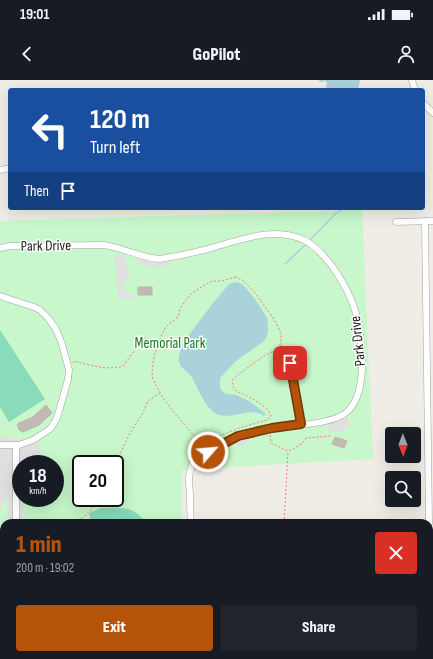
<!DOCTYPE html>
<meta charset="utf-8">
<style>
:root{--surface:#171b24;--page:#20242c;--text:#f1f3f6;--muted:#9ea1a6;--accent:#b45309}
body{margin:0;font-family:"Sofia Sans Condensed",sans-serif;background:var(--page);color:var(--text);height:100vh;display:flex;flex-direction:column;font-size:15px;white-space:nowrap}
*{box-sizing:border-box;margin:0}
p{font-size:13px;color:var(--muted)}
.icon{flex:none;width:22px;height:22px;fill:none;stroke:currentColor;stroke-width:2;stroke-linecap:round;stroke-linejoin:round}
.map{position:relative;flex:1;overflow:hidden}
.details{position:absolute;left:0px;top:439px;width:433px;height:140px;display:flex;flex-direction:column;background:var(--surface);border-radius:12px 12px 0 0;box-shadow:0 4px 16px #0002}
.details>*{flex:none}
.top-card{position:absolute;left:8px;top:8px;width:417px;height:122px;border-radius:4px;box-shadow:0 4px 16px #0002;background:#1a4fa0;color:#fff;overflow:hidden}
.needle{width:26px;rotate:179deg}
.fabs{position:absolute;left:385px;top:347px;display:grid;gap:8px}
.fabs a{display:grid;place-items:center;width:36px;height:36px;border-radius:4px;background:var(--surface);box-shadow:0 4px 16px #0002;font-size:20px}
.speed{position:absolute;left:12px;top:375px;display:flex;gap:8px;font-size:20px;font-weight:700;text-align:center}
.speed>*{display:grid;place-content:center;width:52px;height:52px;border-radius:50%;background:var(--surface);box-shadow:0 4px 16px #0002;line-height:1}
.speed small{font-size:10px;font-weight:400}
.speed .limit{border:2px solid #111;border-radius:6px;background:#fff;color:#111}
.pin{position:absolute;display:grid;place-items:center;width:34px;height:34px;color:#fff;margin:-17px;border-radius:8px;box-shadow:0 2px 6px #0006}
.me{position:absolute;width:44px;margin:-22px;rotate:63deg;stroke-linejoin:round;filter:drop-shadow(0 0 3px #0008)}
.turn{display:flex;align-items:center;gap:14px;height:84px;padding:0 16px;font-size:18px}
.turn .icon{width:52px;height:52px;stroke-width:2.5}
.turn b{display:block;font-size:28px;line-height:34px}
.then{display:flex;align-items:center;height:38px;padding:0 16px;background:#0003;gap:8px;font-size:15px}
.round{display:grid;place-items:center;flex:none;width:42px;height:42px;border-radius:4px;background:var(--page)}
.overview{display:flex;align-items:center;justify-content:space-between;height:68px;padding:0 16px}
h1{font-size:24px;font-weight:800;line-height:30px;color:var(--accent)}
.primary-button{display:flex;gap:8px;margin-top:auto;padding:8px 16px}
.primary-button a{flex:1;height:46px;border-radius:4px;background:var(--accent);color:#fff;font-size:16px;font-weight:800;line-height:46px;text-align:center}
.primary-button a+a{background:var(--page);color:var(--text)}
.status{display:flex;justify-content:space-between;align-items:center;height:28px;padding:0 20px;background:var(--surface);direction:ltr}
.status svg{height:11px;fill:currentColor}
header{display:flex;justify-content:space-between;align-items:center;height:52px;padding:0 16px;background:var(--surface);font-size:18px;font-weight:800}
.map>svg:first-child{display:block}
.park{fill:#c7f7ca;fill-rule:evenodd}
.pitch{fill:#89dbb9}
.parking{fill:#e0e0e0}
.water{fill:#aad2db}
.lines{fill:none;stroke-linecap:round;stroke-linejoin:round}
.stream{stroke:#aad2db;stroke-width:1.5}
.building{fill:#c1b9b4;stroke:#c1b4aa}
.minor-casing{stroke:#a4a4a4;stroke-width:7}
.path{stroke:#f37e75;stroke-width:1;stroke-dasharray:2 2;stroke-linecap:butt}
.minor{stroke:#fff;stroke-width:6}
.route-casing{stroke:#753606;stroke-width:10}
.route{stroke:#b45309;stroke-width:7}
.labels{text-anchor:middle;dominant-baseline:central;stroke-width:3;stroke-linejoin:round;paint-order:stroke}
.street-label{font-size:15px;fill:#202020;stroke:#fff}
.park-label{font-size:15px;fill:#117b17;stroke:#fff}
</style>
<div class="status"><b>19:01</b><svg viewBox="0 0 49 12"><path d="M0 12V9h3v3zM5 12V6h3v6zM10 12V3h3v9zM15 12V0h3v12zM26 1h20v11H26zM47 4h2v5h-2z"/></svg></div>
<header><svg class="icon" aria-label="back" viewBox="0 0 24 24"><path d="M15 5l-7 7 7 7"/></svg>GoPilot<svg class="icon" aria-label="person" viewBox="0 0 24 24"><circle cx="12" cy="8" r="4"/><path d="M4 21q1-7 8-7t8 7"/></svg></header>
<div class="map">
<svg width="433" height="579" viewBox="0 0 433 579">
<rect width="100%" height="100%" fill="#f0ede7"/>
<!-- park -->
<path class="park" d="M362,130l11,249 -191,11v53h-178v77h-4v-379zM21,384h34v34h-34zM81,384h34v34h-34z"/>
<!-- pitch -->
<g class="pitch">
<path d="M0,250l45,69 -36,23 -9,-15z"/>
<path d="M101,428c8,0 23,-1 30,2 6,3 12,8 16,13h-56l-2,-10z"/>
<rect x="0" y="496" width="4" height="19"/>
<rect x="289" y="575" width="77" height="4"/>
</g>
<!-- parking -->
<g class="parking">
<path d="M114,175h10l6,19 -1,4 -5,5 -2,4 7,7 6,3v2l-16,-1z"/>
<path d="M133,176l22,6 17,-1 -6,5 -6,2 -13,-2 -9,-3z"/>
<path d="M296,281l4,32 -10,1 -8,-31z"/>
<path d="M347,336l3,10 -10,6h-10l-3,-11z"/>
<path d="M248,354l2,8 -12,5 -4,-9z"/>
<path d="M0,356l12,3h10l12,-3 6,7v21h-19v34h3l-1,25h-15v-22h-6v9h-2z"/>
</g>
<!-- water -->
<g class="water">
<path d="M319,0h41l-1,6 -2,4h-23l-8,-2 1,-5 -2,-2 -4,1 -2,-1z"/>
<path d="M235,202l5,1 4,3 7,8 8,11 8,13 1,11 -1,7 -3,5 -28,20 -16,17v7l1,5 5,4 10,1 13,6 16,12v2l-1,1c-14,-10 -29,3 -45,-1 -14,-5 -21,-28 -28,-39 -4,-5 -11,-8 -12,-15 -1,-5 2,-12 4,-18l30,-40 16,-19z"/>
</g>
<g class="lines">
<!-- stream -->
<g class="stream">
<path d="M311,159l24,-25 9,-6"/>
<path d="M285,184l20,-19"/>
</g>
</g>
<!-- building -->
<g class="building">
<rect x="138" y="207" width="14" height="8"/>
<path d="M46,325l6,8 -13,12 -16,7 -4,-2 -2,-6 16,-7z"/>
<path d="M335,357l12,4 -3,7 -12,-4z"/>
</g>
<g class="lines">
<!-- minor casing -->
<g class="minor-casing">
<g id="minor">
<path d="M412,0l3,10"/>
<path d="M423,23l10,10"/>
<path d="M0,90l10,-2"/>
<path d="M425,141l4,302"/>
<path d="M396,142l37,-1"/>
<path d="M0,168l10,-2 94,-1c19,3 36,12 55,14 15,-2 30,-5 45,-9 32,-8 70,-26 102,-9 11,6 19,16 26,25 15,21 26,44 28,69 3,23 5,59 -12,76 -14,14 -56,14 -76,17 -11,2 -24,4 -35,9 -7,3 -14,7 -21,11 -6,3 -19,10 -23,15 -1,2 -2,6 -3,9 -2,6 -1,14 0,21 0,10 0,20 1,30"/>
<path d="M0,216l34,11 6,3 8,8 8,11 6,15 7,26 -1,9 -8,29 -4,12 -6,9 -17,11 -14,5h-19"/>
<path d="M290,283l11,61"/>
<path d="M16,443v-78"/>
<path d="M429,453l1,69 2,7 1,1"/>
<path d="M0,465l4,-1"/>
<path d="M193,575v4"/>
<path d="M148,579l5,-4"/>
<path d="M281,579v-4"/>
</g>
</g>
<!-- path -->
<g class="path">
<path d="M235,197c13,4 22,19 30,30 7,10 23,28 13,41 -4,4 -10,5 -14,8 -10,7 -22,15 -32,24l2,9 1,1c10,6 33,14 36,26l-1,2 -3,2 -28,8 -29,12 -4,1 -7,-1 -2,-1 -24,-28 -10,-13 -10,-19 -1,-4 1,-12 2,-10 7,-19 4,-7 3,-3 9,-7 2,-8 5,-8 7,-8 16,-10 5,-2h9z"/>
<path d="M281,265l4,4 3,8"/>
<path d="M73,283l1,-2c15,4 34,10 49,5l21,-28 15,3"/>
<path d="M270,355l1,8 17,8c8,-3 14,-6 18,-13l26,-2"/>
<path d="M115,384l15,-31 13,-20 4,-10 2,-3 11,-7"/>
<path d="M70,443c18,-6 19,-10 29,-25"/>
<path d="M284,443l4,-71"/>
<path d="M0,482l4,-1"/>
</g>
<!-- minor -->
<use href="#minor" class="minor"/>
</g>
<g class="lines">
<!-- route casing -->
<g class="route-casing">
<path id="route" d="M208,372l30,-16 34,-8 29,-4 -11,-61"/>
</g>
<!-- route -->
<use href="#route" class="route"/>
</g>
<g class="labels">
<!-- street labels -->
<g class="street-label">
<text transform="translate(46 166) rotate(-1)">Park Drive</text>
<text transform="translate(358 261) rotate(-96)">Park Drive</text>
</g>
<!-- park labels -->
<g class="park-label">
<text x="170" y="263">Memorial Park</text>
</g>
</g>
</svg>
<div class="fabs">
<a><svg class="needle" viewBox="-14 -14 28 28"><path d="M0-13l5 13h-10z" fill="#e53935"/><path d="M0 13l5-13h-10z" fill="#9ea1a6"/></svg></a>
<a><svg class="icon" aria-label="search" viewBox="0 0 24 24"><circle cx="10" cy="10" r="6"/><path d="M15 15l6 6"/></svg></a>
</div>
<div class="speed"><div>18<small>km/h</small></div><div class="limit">20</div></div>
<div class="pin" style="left:290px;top:283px;background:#d93025"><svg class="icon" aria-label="arrive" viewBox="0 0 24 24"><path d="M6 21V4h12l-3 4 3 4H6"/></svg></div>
<svg class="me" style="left:208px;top:372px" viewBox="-20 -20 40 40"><circle r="17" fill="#b45309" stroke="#fff" stroke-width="3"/><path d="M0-11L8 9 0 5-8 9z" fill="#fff"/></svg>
<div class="top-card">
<div class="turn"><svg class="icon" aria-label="left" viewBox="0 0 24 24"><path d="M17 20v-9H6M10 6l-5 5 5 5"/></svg><div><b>120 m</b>Turn left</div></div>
<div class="then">Then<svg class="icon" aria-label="arrive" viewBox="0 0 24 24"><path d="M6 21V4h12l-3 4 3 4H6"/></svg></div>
</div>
<section class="details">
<div class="overview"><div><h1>1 min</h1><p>200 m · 19:02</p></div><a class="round" style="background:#d93025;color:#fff"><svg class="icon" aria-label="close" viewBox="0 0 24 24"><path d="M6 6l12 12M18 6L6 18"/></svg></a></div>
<div class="primary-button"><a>Exit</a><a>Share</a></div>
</section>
</div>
